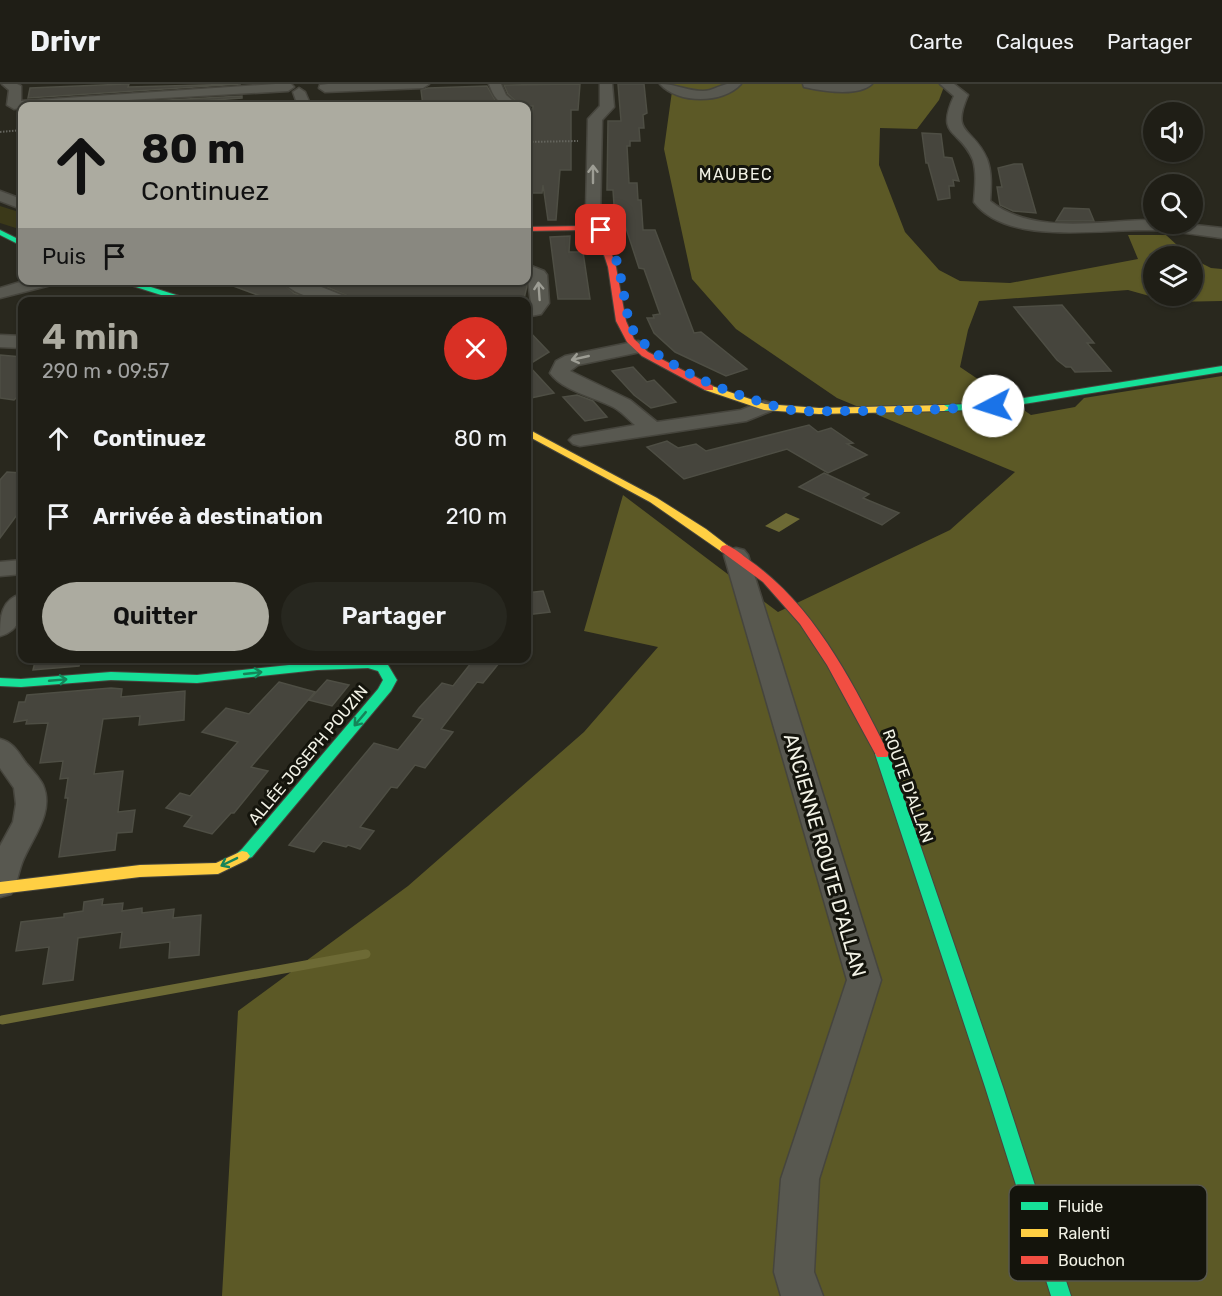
<!DOCTYPE html>
<html lang="fr">
<meta charset="utf-8">
<style>
:root{--surface:#1f1e16;--page:#27271f;--text:#f1f3f6;--muted:#a1a2a1;--line:#3c3c35;--accent:#acaba0}
body{margin:0;font-family:Rubik,sans-serif;background:var(--page);color:var(--text);height:100vh;display:flex;flex-direction:column;font-size:22px;white-space:nowrap}
*{box-sizing:border-box;margin:0}
p{font-size:20px;color:var(--muted)}
.icon{flex:none;width:33px;height:33px;fill:none;stroke:currentColor;stroke-width:2;stroke-linecap:round;stroke-linejoin:round}
.map{position:relative;flex:1;overflow:hidden}
.sheet{position:absolute;left:18px;top:213px;width:513px;height:366px;display:flex;flex-direction:column;background:var(--surface);border-radius:12px;box-shadow:0 2px 4px #0004,0 0 0 2px var(--line)}
.sheet>*{flex:none}
.top-card{position:absolute;left:18px;top:18px;width:513px;height:183px;border-radius:12px;box-shadow:0 2px 4px #0004,0 0 0 2px var(--line);background:#acaba0;color:#111;overflow:hidden}
.buttons{position:absolute;left:1143px;top:18px;display:grid;gap:12px}
.buttons a{display:grid;place-items:center;width:60px;height:60px;border-radius:50%;background:var(--surface);box-shadow:0 2px 4px #0004,0 0 0 2px var(--line);font-size:30px}
.pin{position:absolute;display:grid;place-items:center;width:51px;height:51px;color:#fff;margin:-26px;border-radius:12px;box-shadow:0 3px 9px #0006}
.me{position:absolute;width:66px;margin:-33px;rotate:265deg;stroke-linejoin:round;filter:drop-shadow(0 0 4px #0008)}
.turn{display:flex;align-items:center;gap:21px;height:126px;padding:0 24px;font-size:27px}
.turn .icon{width:78px;height:78px;stroke-width:2.5}
.turn b{display:block;font-size:42px;line-height:51px}
.then{display:flex;align-items:center;height:57px;padding:0 24px;background:#0003;gap:12px;font-size:22px}
.round{display:grid;place-items:center;flex:none;width:63px;height:63px;border-radius:32px;background:var(--page)}
.head{display:flex;align-items:center;justify-content:space-between;height:102px;padding:0 24px}
h1{font-size:36px;font-weight:600;line-height:45px;color:var(--accent)}
.button{display:flex;gap:12px;margin-top:auto;padding:12px 24px}
.button a{flex:1;height:69px;border-radius:36px;background:var(--accent);color:#111;font-size:24px;font-weight:600;line-height:69px;text-align:center}
.button a+a{background:var(--page);color:var(--text)}
ul{padding:0;list-style:none}
li{display:flex;align-items:center;gap:18px;height:78px;padding:0 24px}
li div{flex:1}
li b{display:block;font-size:22px}
li em{font-style:normal}
header{display:flex;align-items:center;gap:36px;box-sizing:border-box;height:84px;padding:0 30px;background:var(--surface);border-bottom:2px solid var(--line)}
header strong{font-size:28px}
nav{display:flex;gap:33px;margin-inline-start:auto;font-size:21px}
.map>svg:first-child{display:block}
.green{fill:#3b3919}
.forest{fill:#5c5926}
.water{fill:#6d6a35}
.lines{fill:none;stroke-linecap:round;stroke-linejoin:round}
.stream{stroke:#6d6a35;stroke-width:9}
.building{fill:#46453d;stroke:#4e4e44;stroke-width:1.5}
.street-casing{stroke:#46453d;stroke-width:3}
.fast-casing{stroke:#46453d;stroke-width:2}
.slow-casing{stroke:#46453d;stroke-width:2}
.jam-casing{stroke:#46453d;stroke-width:2}
.path{stroke:#64645d;stroke-width:2;stroke-dasharray:1.5 1.5;stroke-linecap:butt}
.street{fill:#585850;fill-rule:evenodd}
.fast{fill:#16e098;fill-rule:evenodd}
.slow{fill:#ffcf43;fill-rule:evenodd}
.jam{fill:#f24e42;fill-rule:evenodd}
.oneway{stroke:#9d9d94}
.oneway2{stroke:#158459}
.route{stroke:#1a73e8;stroke-width:10;stroke-dasharray:0 18}
.labels{text-anchor:middle;dominant-baseline:central;stroke-width:6;stroke-linejoin:round;paint-order:stroke}
.far-quarter-label{font-size:16px;letter-spacing:1.5px;fill:#f2f2e6;stroke:#14140c}
.street-label{font-size:16px;fill:#f2f2e6;stroke:#14140c}
.near-street-label{font-size:20px;fill:#f2f2e6;stroke:#14140c}
.key{fill:#14140c;stroke:#57574d;stroke-width:1.5}
.key-label{font-size:16px;fill:#f2f2e6}
</style>
<header>
<strong>Drivr</strong>
<nav><a>Carte</a><a>Calques</a><a>Partager</a></nav>
</header>
<div class="map">
<svg width="1222" height="1212" viewBox="0 0 1222 1212">
<rect width="100%" height="100%" fill="#29281e"/>
<!-- green -->
<path class="green" d="M0,122l22,7v17l-22,-7z"/>
<!-- forest -->
<path class="forest" d="M673,0h272l-6,16 -22,29 -37,-1 -1,37 26,67 34,38 21,11 50,2 128,-24 -10,-24h38l23,21h-35v40h38l1,-37 18,9 11,1v32l-51,1 -43,-12 -149,11 -11,29 -8,37 71,48 44,-8 9,-9 138,-22v920h-1000l16,-285 170,-125 176,-154 74,-85 -74,-16 39,-136 155,117 172,-82 65,-58 -178,-74 -101,-69 -44,-50 -28,-130z"/>
<!-- water -->
<path class="water" d="M786,429l14,6 -21,13 -14,-6z"/>
<g class="lines">
<!-- stream -->
<path class="stream" d="M2,936l364,-66"/>
</g>
<!-- building -->
<g class="building">
<path d="M126,0h3l-1,3 113,-3 -213,14 2,-10z"/>
<path d="M580,0l-2,26h-7v60h-11l-4,50h-8l-5,-35 -1,8h-16l7,-87h-12l-13,-12 -4,-9z"/>
<path d="M618,0h26l3,29 -4,2 1,13h-5l1,13h-10v5h-3l2,37h8l1,17h3l2,30h12l39,103 7,-1 46,37 -21,7 -51,-24 -21,-19 -7,-15h7l-1,-3 7,-1 -16,-45 -5,-1 -16,-49 -8,1 -2,-30h-6l1,-69h13z"/>
<path d="M487,2l8,14 10,6h-82l-2,-16 7,-2z"/>
<path d="M242,12v2l-112,8h-77z"/>
<path d="M922,49l19,1 3,23 8,1 7,23 -6,-1 1,6h-5l1,12 -12,2 -10,-37h-2z"/>
<path d="M1014,80h8l14,49 -23,-2 -13,-6 -3,-18h5l-4,-19z"/>
<path d="M1064,124l25,1 5,12h-38z"/>
<path d="M570,152l-1,16h14l7,47h-32l-8,-62z"/>
<path d="M225,196h54l15,13 24,8 -41,1 -52,-19z"/>
<path d="M311,196h215l1,6 -3,13h-13v2l-141,1 -18,-4z"/>
<path d="M1062,221l32,38h-7l24,28 -36,1 -4,-5h-5l-9,-7 -43,-53z"/>
<path d="M526,244l23,24 -21,13 26,28 -28,6z"/>
<path d="M0,271l22,2v35l-8,8 -14,-2z"/>
<path d="M633,283l14,15 7,-2 22,22 -25,6 -17,-13 -22,-24z"/>
<path d="M577,311l16,6 14,16 -22,4 -22,-24z"/>
<path d="M809,341l9,7 13,-4 22,15 -6,1 20,11 -39,18 -41,-24 -103,30 -37,-32 20,-6 11,7 18,-4 10,7z"/>
<path d="M7,388l15,1v35l-22,30v-58z"/>
<path d="M824,389l45,21 -6,4 36,15 -17,12 -83,-38z"/>
<path d="M543,507l7,21 -24,3v-22z"/>
<path d="M36,574h45l-2,8 -46,4z"/>
<path d="M475,574h17l1,3 6,2 -16,20 -6,-1 -36,47 12,3 -28,36 -10,-3 -18,23 -6,-1 -31,40 14,4 -14,18 -12,-4 -2,2 -23,-6 -9,11 -25,-7 85,-102 24,7 25,-31 -10,-3 6,-8 23,-25 11,3z"/>
<path d="M327,596l22,5 -17,21 -23,-6z"/>
<path d="M279,598l36,10 -64,75 17,4 -34,42h-3l-19,21 -28,-8 8,-10 -26,-8 14,-15 10,3 48,-54 -36,-10 24,-24 23,6z"/>
<path d="M111,604l11,1 -1,8 64,-6 -1,29 -45,5 1,-9 -37,3 -9,55 29,-3 -5,41 17,-2 -3,22 -15,1 -2,17 -56,7 9,-59h-3l3,-20 -8,1 3,-18 -23,2 8,-40 -22,1 1,-4 -13,2 5,-20h6l2,-7z"/>
<path d="M103,815l-1,6 21,-2 -1,8 20,-3v5l32,-4 -1,9 28,-3 -2,40 -30,3 1,-16 -50,6 2,-16 -44,6 -5,42 -30,4 6,-37 -33,4 5,-29 43,-5v-3l19,-3 1,-9z"/>
</g>
<g class="lines">
<!-- street casing -->
<g class="street-casing">
<g id="street">
<path d="M2,0h15l4,2v15l254,-17h16l3,3 -6,4 -266,15v2l-8,1 -7,-4 2,-15z"/>
<path d="M328,0h101l-6,4 -98,4 -6,-4 1,-3z"/>
<path d="M489,0h12l5,11 13,11c-18,0 -24,-5 -30,-22z"/>
<path d="M600,0h12l2,23 -12,13 -2,100 -11,11 -6,2 -8,-5 9,-10 2,-7 2,-92 12,-13z"/>
<path d="M660,0c16,0 27,7 43,7 9,0 15,-5 24,-7 4,0 10,0 14,0 -18,20 -63,20 -81,0z"/>
<path d="M803,0h69c-14,13 -50,7 -68,3z"/>
<path d="M940,0h14l14,11c-18,41 5,31 19,64 5,13 4,28 3,42 42,34 108,20 158,19h6v4h32l36,4v10c-25,-3 -49,-8 -74,-8 -48,-1 -141,16 -174,-28 1,-14 3,-29 -1,-42 -13,-32 -38,-22 -19,-64z"/>
<path d="M299,4l6,4 6,14h-13l-5,-14z"/>
<path d="M0,107l16,6 6,-2v10l-6,2 -16,-6z"/>
<path d="M526,180l18,7 3,4 2,28 -8,11 -15,3v-11l5,-3z"/>
<path d="M27,196h30l-2,4 -55,14v-10z"/>
<path d="M281,196h23l45,18 3,4c-24,0 -55,-3 -71,-22z"/>
<path d="M0,251l22,1v12l-22,-1z"/>
<path d="M638,257l7,2 2,4 -2,4 -67,14 -8,6 60,29 27,22 84,-12 23,-9 7,2 3,4 -3,4 -25,10 -166,25 -7,-2 -4,-4 4,-4 62,-11c-7,-6 -14,-14 -22,-18 -19,-10 -50,-16 -63,-34l6,-12 9,-5z"/>
<path d="M736,464l8,2 4,5 133,425 -62,199 -5,93 9,24h-42l-7,-24 7,-93 66,-199 -123,-425 4,-5z"/>
<path d="M22,476v14l-22,2v-14z"/>
<path d="M22,510c2,18 -2,37 -22,42 0,-19 1,-37 22,-42z"/>
<path d="M0,655c13,3 18,13 26,24 6,7 13,14 17,22 12,28 -12,54 -21,78 -4,11 -5,21 -11,31l-11,3v-51l13,-24 3,-18 -2,-16 -14,-20z"/>
</g>
</g>
<!-- fast casing -->
<g class="fast-casing">
<g id="fast">
<path d="M0,146l22,11v5l-22,-11z"/>
<path d="M114,196h15l69,22h-15z"/>
<path d="M1222,282v6l-229,37 -49,2 -5,-3 5,-3 49,-2z"/>
<path d="M369,576l19,5 9,15 -6,11 -139,166 -10,4 -5,-1 -3,-4 8,-7 136,-160 5,-9 -5,-9 -10,-3 -51,2 -120,13 -86,-3 -90,7 -21,-1v-8l21,1 90,-7 86,3 120,-13z"/>
<path d="M882,665l7,5 114,333 68,209h-20l-66,-209 -110,-333z"/>
</g>
</g>
<!-- slow casing -->
<g class="slow-casing">
<g id="slow">
<path d="M709,301l56,19 54,4 125,-3 5,3 -5,3 -125,3 -55,-4 -59,-20 -1,-2z"/>
<path d="M526,344l131,70 49,31 26,20 -6,4 -4,-1 -72,-50 -124,-67z"/>
<path d="M242,767l5,1 3,4 -3,4 -29,14 -78,3 -140,17v-12l140,-17 76,-2z"/>
</g>
</g>
<!-- jam casing -->
<g class="jam-casing">
<g id="jam">
<path d="M583,142l23,10 10,31 10,54 8,18 14,13 65,34v4h-8l-63,-34 -15,-14 -11,-21 -8,-54 -10,-30 -16,-7 -56,1v-4z"/>
<path d="M726,461c9,3 16,10 23,15 67,47 104,124 140,194l-2,3h-10l-50,-92 -27,-41 -37,-42 -41,-30 -2,-3 2,-3z"/>
</g>
</g>
<!-- path -->
<g class="path">
<path d="M0,48l22,-2"/>
<path d="M526,58l52,-1"/>
<path d="M67,197l13,-1"/>
</g>
<!-- street -->
<use href="#street" class="street"/>
<!-- fast -->
<use href="#fast" class="fast"/>
<!-- slow -->
<use href="#slow" class="slow"/>
<!-- jam -->
<use href="#jam" class="jam"/>
</g>
<!-- one-way arrows -->
<defs><path id="oneway-shaft" d="M-6 0H5M1.5-3L5.5 0L1.5 3" fill="none" stroke-width="1.6" stroke-linecap="round" stroke-linejoin="round" transform="scale(1.5)"/></defs>
<g class="oneway">
<use href="#oneway-shaft" transform="translate(593 90) rotate(-90)"/>
<use href="#oneway-shaft" transform="translate(539 207) rotate(-94)"/>
<use href="#oneway-shaft" transform="translate(580 274) rotate(167)"/>
</g>
<g class="oneway2">
<use href="#oneway-shaft" transform="translate(253 589) rotate(-6)"/>
<use href="#oneway-shaft" transform="translate(58 596) rotate(-5)"/>
<use href="#oneway-shaft" transform="translate(360 635) rotate(130)"/>
<use href="#oneway-shaft" transform="translate(229 778) rotate(154)"/>
</g>
<g class="lines">
<!-- route -->
<path class="route" d="M601,146l6,3 12,35 10,55c12,24 32,34 54,47 32,18 64,28 98,38 18,5 41,3 60,3 51,0 101,-1 152,-5"/>
</g>
<g class="labels">
<!-- far-quarter labels -->
<g class="far-quarter-label">
<text x="736" y="90">MAUBEC</text>
</g>
<!-- street labels -->
<g class="street-label">
<text transform="translate(308 671) rotate(-50)">ALLÉE JOSEPH POUZIN</text>
<text transform="translate(908 702) rotate(70)">ROUTE D'ALLAN</text>
</g>
<!-- near-street labels -->
<g class="near-street-label">
<text transform="translate(825 771) rotate(74)">ANCIENNE ROUTE D'ALLAN</text>
</g>
</g>
<!-- legend -->
<rect x="1009" y="1101" width="198" height="96" rx="9" class="key"/>
<rect x="1021" y="1118" width="27" height="8" fill="#16e098"/>
<rect x="1021" y="1145" width="27" height="8" fill="#ffcf43"/>
<rect x="1021" y="1172" width="27" height="8" fill="#f24e42"/>
<g class="key-label">
<text x="1058" y="1128">Fluide</text>
<text x="1058" y="1155">Ralenti</text>
<text x="1058" y="1182">Bouchon</text>
</g>
</svg>
<div class="buttons">
<a><svg class="icon" aria-label="sound" viewBox="0 0 24 24"><path d="M4 9h4l5-4v14l-5-4H4zM17 9q2 3 0 6"/></svg></a>
<a><svg class="icon" aria-label="search" viewBox="0 0 24 24"><circle cx="10" cy="10" r="6"/><path d="M15 15l6 6"/></svg></a>
<a><svg class="icon" aria-label="layers" viewBox="0 0 24 24"><path d="M12 4l9 5-9 5-9-5zM3 14l9 5 9-5"/></svg></a>
</div>
<div class="pin" style="left:601px;top:146px;background:#d93025"><svg class="icon" aria-label="arrive" viewBox="0 0 24 24"><path d="M6 21V4h12l-3 4 3 4H6"/></svg></div>
<svg class="me" style="left:993px;top:322px" viewBox="-20 -20 40 40"><circle r="19" fill="#fff"/><path d="M0-13L10 11 0 6-10 11z" fill="#1a73e8"/></svg>
<div class="top-card">
<div class="turn"><svg class="icon" aria-label="ahead" viewBox="0 0 24 24"><path d="M12 20V5M6 11l6-6 6 6"/></svg><div><b>80 m</b>Continuez</div></div>
<div class="then">Puis<svg class="icon" aria-label="arrive" viewBox="0 0 24 24"><path d="M6 21V4h12l-3 4 3 4H6"/></svg></div>
</div>
<section class="sheet">
<div class="head"><div><h1>4 min</h1><p>290 m · 09:57</p></div><a class="round" style="background:#d93025;color:#fff"><svg class="icon" aria-label="close" viewBox="0 0 24 24"><path d="M6 6l12 12M18 6L6 18"/></svg></a></div>
<ul>
<li><svg class="icon" aria-label="ahead" viewBox="0 0 24 24"><path d="M12 20V5M6 11l6-6 6 6"/></svg><div><b>Continuez</b></div><em>80 m</em></li>
<li><svg class="icon" aria-label="arrive" viewBox="0 0 24 24"><path d="M6 21V4h12l-3 4 3 4H6"/></svg><div><b>Arrivée à destination</b></div><em>210 m</em></li>
</ul>
<div class="button"><a>Quitter</a><a>Partager</a></div>
</section>
</div>
